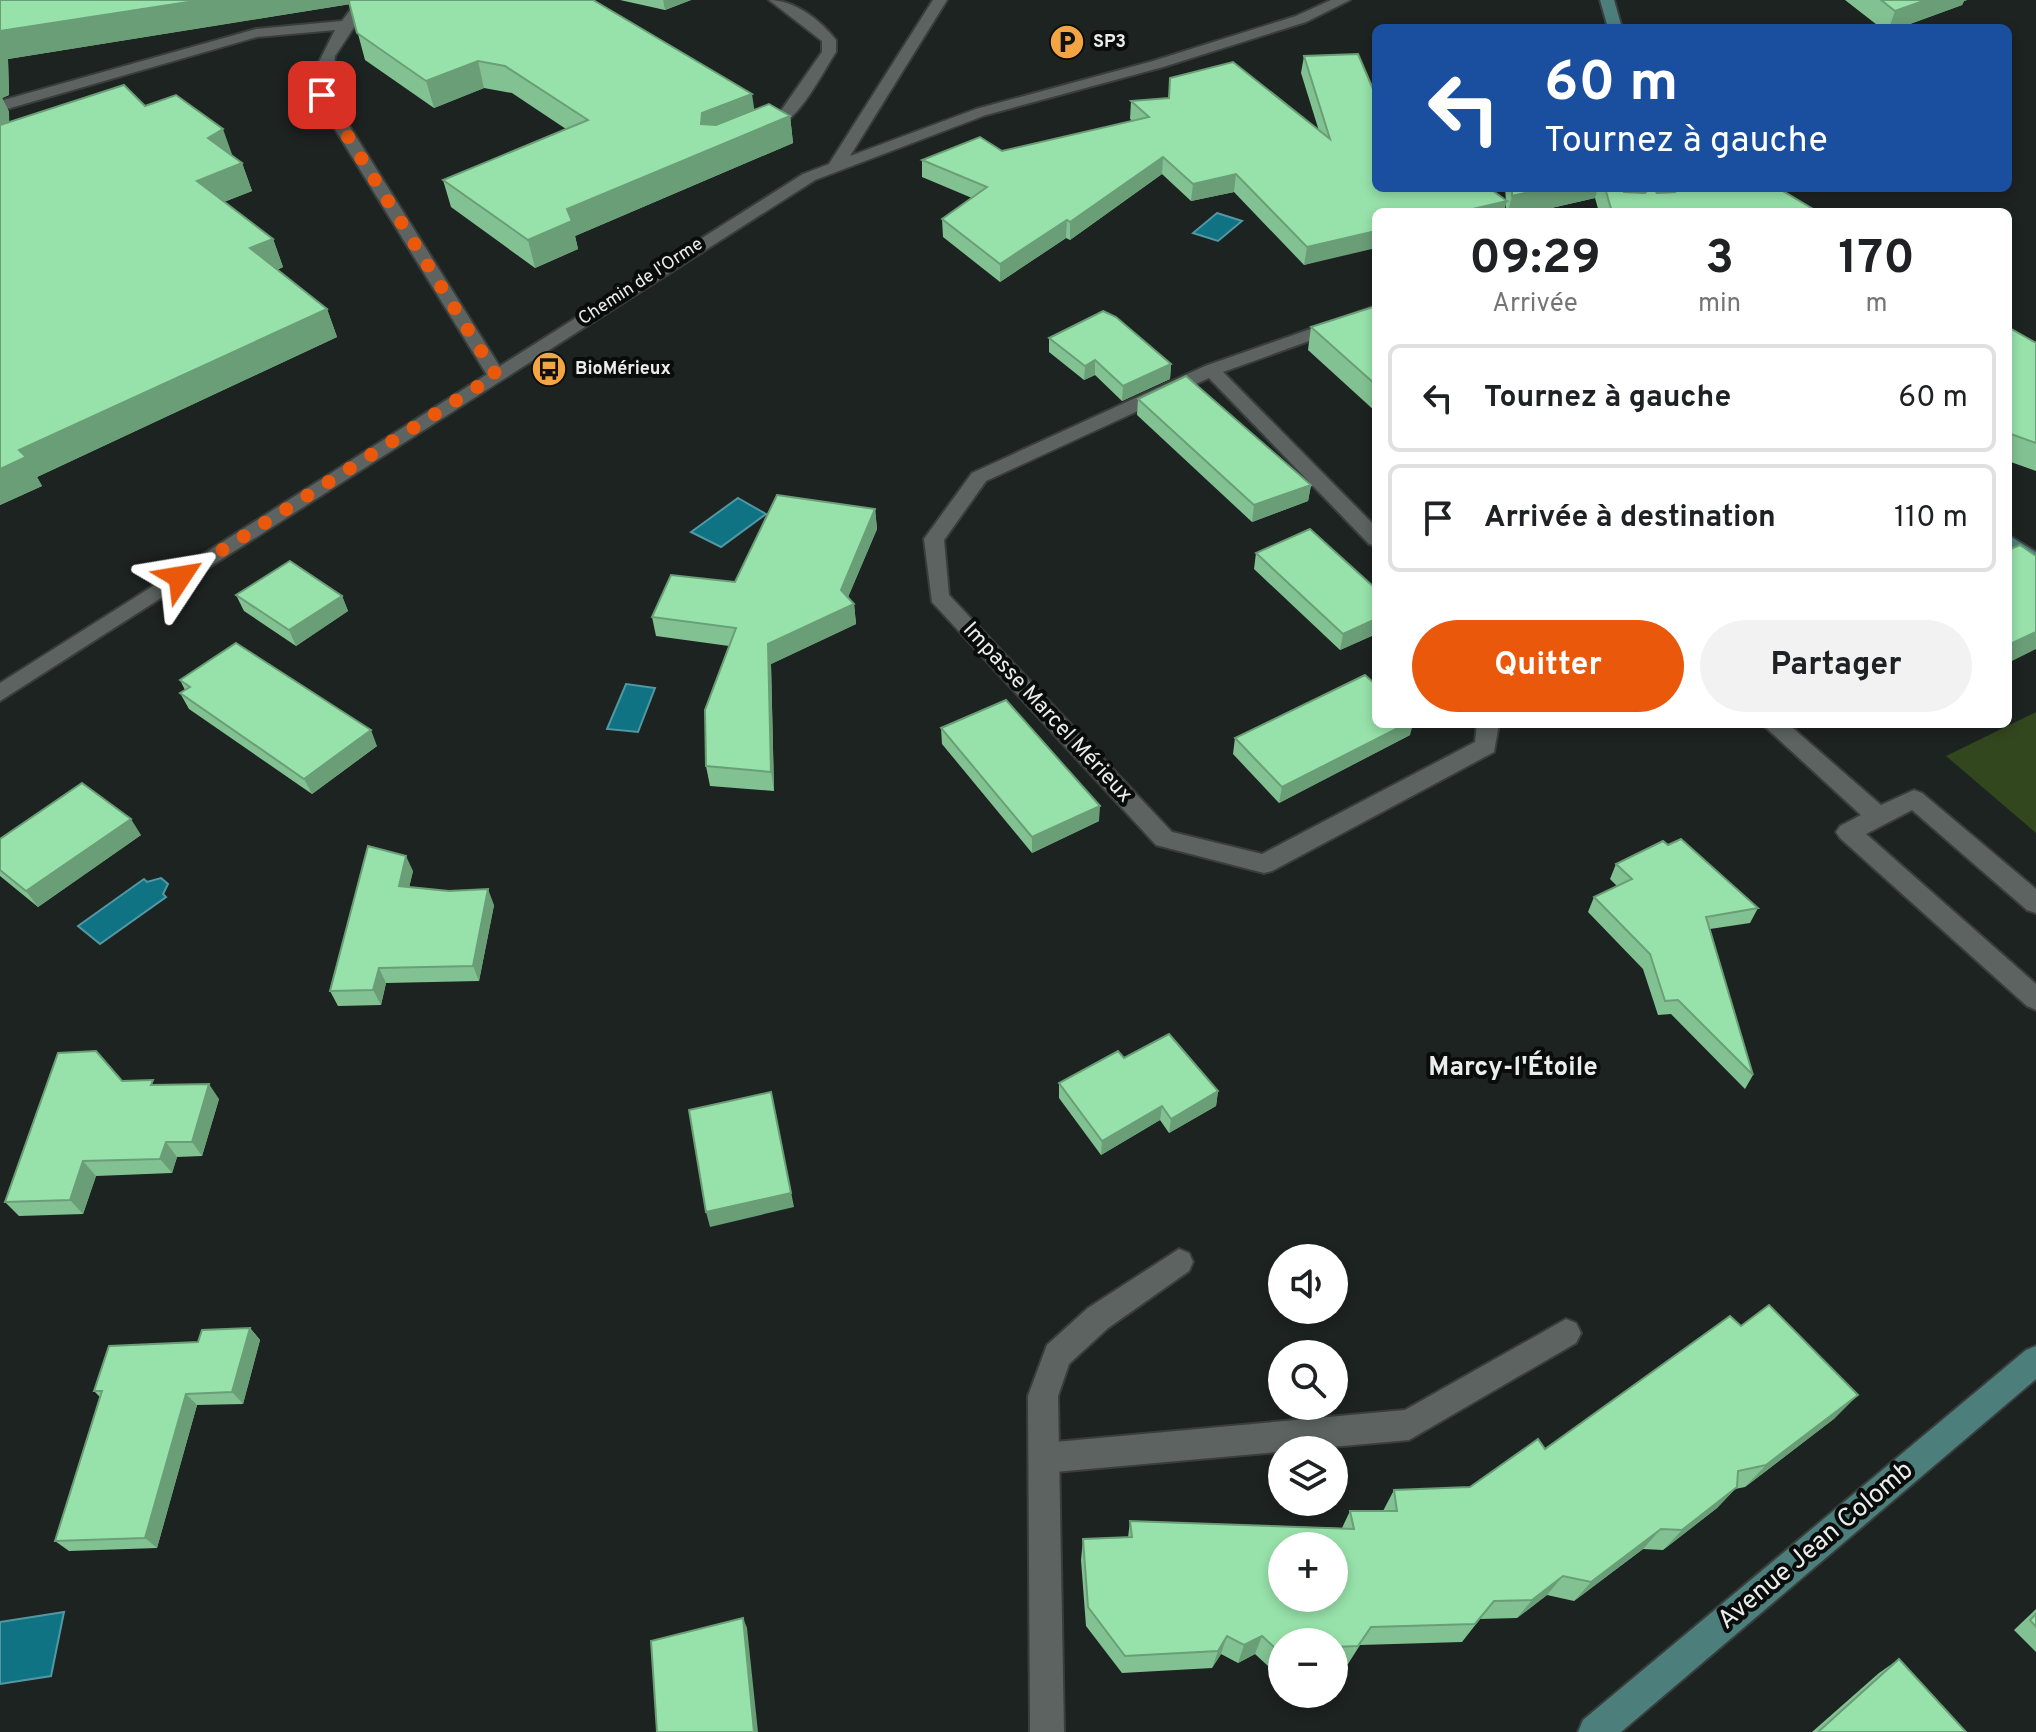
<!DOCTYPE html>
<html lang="fr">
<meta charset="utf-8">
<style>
:root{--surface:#fff;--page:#f2f2f2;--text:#202124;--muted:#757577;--line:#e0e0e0;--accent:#ea580c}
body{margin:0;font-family:Overpass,sans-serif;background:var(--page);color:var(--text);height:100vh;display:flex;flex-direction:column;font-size:30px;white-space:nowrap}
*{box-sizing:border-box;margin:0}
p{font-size:26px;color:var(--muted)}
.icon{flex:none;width:44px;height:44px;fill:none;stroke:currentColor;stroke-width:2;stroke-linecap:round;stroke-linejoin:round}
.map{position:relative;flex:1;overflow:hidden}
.side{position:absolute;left:1372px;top:208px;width:640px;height:520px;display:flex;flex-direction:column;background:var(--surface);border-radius:12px;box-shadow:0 4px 12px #0003}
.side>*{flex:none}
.hud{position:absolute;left:1372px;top:24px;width:640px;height:168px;border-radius:12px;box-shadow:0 4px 12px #0003;background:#1a4fa0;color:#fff;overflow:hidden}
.controls{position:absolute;left:1268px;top:1244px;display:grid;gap:16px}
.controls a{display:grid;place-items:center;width:80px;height:80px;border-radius:50%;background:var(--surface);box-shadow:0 4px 12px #0003;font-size:40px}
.pin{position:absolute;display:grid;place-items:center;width:68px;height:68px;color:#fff;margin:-34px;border-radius:16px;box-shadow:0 4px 12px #0006}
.me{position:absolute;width:88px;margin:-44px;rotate:57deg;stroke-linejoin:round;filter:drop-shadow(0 0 6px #0008)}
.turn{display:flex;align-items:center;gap:28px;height:168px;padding:0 40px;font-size:36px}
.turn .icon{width:104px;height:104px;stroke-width:2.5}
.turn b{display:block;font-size:56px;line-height:68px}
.eta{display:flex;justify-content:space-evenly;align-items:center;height:136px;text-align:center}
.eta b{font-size:48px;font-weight:700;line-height:56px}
.action{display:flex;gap:16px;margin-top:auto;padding:16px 40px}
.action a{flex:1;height:92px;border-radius:48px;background:var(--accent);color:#fff;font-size:32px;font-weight:700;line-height:92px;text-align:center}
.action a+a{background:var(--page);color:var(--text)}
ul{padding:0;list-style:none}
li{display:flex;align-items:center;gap:24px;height:108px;margin:0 16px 12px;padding:0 24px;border:4px solid var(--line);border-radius:12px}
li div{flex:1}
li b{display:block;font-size:30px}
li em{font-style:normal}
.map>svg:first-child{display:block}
.green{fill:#33471e}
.water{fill:#107384;stroke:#5198a3;stroke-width:2}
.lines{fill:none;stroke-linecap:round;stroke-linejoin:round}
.lane-casing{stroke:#393e3c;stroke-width:4}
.street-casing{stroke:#393e3c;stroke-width:4}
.secondary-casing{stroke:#393e3c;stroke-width:4}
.lane{fill:#5c6360;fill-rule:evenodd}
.street{fill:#5c6360;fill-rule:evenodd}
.secondary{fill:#4c7e7b;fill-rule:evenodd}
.wall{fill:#82c292}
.shaded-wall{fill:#6a9e77}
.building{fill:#97e2aa;stroke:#6a9e77;stroke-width:2;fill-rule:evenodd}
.route{stroke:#ea580c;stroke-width:14;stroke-dasharray:0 25.2}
.labels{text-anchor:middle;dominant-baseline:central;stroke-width:8;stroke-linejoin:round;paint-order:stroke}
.far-poi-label{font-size:18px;font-weight:bold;fill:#e9edeb;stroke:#090c0b;text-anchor:start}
.far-street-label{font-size:18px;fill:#e9edeb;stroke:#090c0b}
.street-label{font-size:22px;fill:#e9edeb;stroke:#090c0b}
.quarter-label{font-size:26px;font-weight:bold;fill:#e9edeb;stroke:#090c0b}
.near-street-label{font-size:26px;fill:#e9edeb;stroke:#090c0b}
</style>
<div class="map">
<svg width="2036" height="1732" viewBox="0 0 2036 1732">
<rect width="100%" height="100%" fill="#1d2321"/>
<!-- green -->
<path class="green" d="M2036,712v121l-90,-77z"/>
<!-- water -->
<g class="water">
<path d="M1217,213l25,8 -24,20 -25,-8z"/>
<path d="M738,498l28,16 -45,33 -30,-15z"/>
<path d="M626,684l29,4 -17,44 -31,-3z"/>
<path d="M161,878l7,6 -5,10 3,3 -66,47 -22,-18 66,-47 3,3z"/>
<path d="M64,1612l-13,64 -51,8v-62z"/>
</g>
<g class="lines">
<!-- lane casing -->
<g class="lane-casing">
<g id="lane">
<path d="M358,0h14l-37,56 -5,39 175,280 -3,4 -6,2 -9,-6 -173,-280 2,-27 19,-38 -78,7 -257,74v-10l256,-72 86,-8z"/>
<path d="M769,0c26,0 51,20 67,40v12c-18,27 -44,87 -83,79v-6l25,-10 44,-63v-11z"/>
<path d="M1762,724h26l93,81 33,-15 8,3 114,96v24l-9,-3 -115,-100 -46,24 170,150v26l-9,-4 -187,-168 -4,-6 4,-6 21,-11z"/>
<path d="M1566,1319l10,4 5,10 -5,10 -167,97 -365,33 -11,-4 -4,-11 4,-11 11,-4 361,-33z"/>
</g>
</g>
<!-- street casing -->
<g class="street-casing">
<g id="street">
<path d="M933,0h14l-97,156 126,-47 177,-48 143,-45 35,-16h19l-44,22 -143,45 -177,48 -171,65 -815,521v-18l803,-509 26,-10z"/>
<path d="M1376,306v11l-153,55 153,155v19l-7,-2 -160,-166 -223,103 -42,59 5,55 223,237 90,22 213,-112 2,-18h22l-5,28 -222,119 -8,2 -108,-28 -224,-243 -8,-63 48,-66 233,-107z"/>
<path d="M1179,1249l10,4 4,9 -4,9 -81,57 -39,36 -11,32 6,336h-34l-2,-336 19,-51 41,-37z"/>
</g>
</g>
<!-- secondary casing -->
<g class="secondary-casing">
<g id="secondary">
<path d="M1600,0h14l8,28h-14z"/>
<path d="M2008,535l28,17v17l-28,-17z"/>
<path d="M2036,1346v33l-415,353h-43l5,-12 443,-370z"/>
</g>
</g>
<!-- lane -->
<use href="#lane" class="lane"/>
<!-- street -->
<use href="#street" class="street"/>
<!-- secondary -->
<use href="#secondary" class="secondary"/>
</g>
<!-- wall -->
<g class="wall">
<path d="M0,0h593l161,110 36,6 3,27 -218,93 3,13 -43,19 -84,-61 -8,-27 123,-51 -54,-36 -28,-5 -50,20 -69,-48 -15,-56 -342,55 1,36 -7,3 7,14v10l136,-16 88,51 9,6 10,28 -28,11 49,37 10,28 -6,3 50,39 10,28 -300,140 5,9 -42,19z"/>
<path d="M620,0h71l-26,10z"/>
<path d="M1845,0h122l-3,1 -2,4 -63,23h-18z"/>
<path d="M1304,56l72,132 130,13 -1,-13h135l-2,4 19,1 3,-1 -2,-4h120l40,24h-219l-4,-14 -61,14h-28v-8l-202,61 -70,-73 -43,9 -29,-27 -92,66 -4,-2 -66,44 -57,-45 -1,-18 30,-21 -50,-21v-17l80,-9 131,-30 -3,-2 1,-18 188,30 -18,-58z"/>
<path d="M1376,306v106l-68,-62 3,-23z"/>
<path d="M2008,327l28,16v128l-28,-10z"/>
<path d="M1049,338l122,26 -1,15 -48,22 -27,-26 -11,5 -35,-28z"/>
<path d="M1138,399l173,86 -3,16 -56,21 -115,-107z"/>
<path d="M875,509l2,20 -29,68 6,7 2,20 -85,40 3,127 -64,-5 -4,-20 23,-120 -73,-10 -4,-19 83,-35z"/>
<path d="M1256,553l120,36v45l-36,16 -86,-81z"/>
<path d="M236,595l106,1 6,15 -52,35 -52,-35z"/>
<path d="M180,680l197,66 -65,48 -123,-85 -9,-16 5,-3z"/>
<path d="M941,728l158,93 -67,32 -90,-109z"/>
<path d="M1410,735l-131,68 -46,-49 2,-16z"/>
<path d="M141,835l-103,72 -38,-31v-37z"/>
<path d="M1668,845l90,63 -8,15 -40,6 43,146 -8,14 -74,-75 -13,1 -15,-46 -55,-57 6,-15 23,-11 -7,-7 6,-15z"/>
<path d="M413,871l-4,16 85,18 -15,76 -93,2 -5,22 -43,1 -8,-15z"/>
<path d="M1124,1058l94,33 -2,15 -47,27 -9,-13 -59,35 -42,-57v-15z"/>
<path d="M122,1081l35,4 62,14 -17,57 -25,1 -5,16 -76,3 -13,38 -64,2 -14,-14z"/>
<path d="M250,1328l10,12 -17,64 -46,1 -40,143 -88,3 -14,-10 45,-144 -6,-6z"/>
<path d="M1835,1418l-90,69 -10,2 -18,19 -54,42 -20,-1 -69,52 -27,-6 -30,23 -37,1 -18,23 -102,3 -12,19h-14v-22h-52v24h-14l-13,-12 -17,9 -17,-9 -9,14 -90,5 -36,-47 -5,-66 2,-21 45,-1 2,-17 212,7 8,-17h33l11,-21 76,-3 75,-38z"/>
<path d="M2036,1609v43l-22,-22z"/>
<path d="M1899,1659l67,73h-154l67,-59z"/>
</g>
<!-- shaded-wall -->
<g class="shaded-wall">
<path d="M201,0h154l-4,4 -343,55 1,36 -7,3 7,14 1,41 -10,-21v-101z"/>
<path d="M663,0h28l-26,10z"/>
<path d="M1926,0h41l-3,1 -2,4 -63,23h-10l6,-17z"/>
<path d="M478,61l6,27 -50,20 -8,-27z"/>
<path d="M752,94l4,27 -50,19 -5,-16 1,-11z"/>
<path d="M790,116l3,27 -218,93 3,13 -43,19 -7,-28 39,-31z"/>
<path d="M223,129l10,28 -25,-19z"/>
<path d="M1163,157l-1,17 -92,66v-18z"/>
<path d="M242,163l10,28 -44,17 -11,-27z"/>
<path d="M1236,174l-2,18 -43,9 2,-17z"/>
<path d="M1546,188h52l-3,10 -61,14h-26l4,-16z"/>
<path d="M1624,188h16l-2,5 -20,17z"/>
<path d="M1507,201l-3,11h-44z"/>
<path d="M1067,220l-1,18 -66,44v-18z"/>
<path d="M1376,231v17l-72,17 3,-18z"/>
<path d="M273,239l10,28 -22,9 -11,-28z"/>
<path d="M327,309l10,28 -300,140 5,9 -42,19v-36l19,-19z"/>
<path d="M1095,360v15l-11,5 1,-14z"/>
<path d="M1171,364l-1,15 -48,22 1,-15z"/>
<path d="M1311,485l-3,16 -56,21 2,-17z"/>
<path d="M875,509l2,20 -34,80 -2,-19z"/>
<path d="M342,596l6,15 -52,35 -7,-16z"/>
<path d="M854,604l2,20 -85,40 3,127 -3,-19 -3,-128z"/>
<path d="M1376,619v15l-36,16 3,-16z"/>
<path d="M2036,632v17l-28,14v-18z"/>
<path d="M1406,724h7l-3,11 -131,68 3,-16z"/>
<path d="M371,730l6,16 -65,48 -8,-15z"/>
<path d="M1100,806l-1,15 -67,32v-16z"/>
<path d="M131,819l10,16 -103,72 -12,-16z"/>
<path d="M406,856l7,15 -7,30 -7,-15z"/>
<path d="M488,889l6,16 -15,76 -6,-15z"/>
<path d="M379,968l7,15 -5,22 -8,-15z"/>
<path d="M209,1084l10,15 -17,57 -10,-14z"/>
<path d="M1218,1091l-2,15 -47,27 2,-14z"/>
<path d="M771,1092l23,115 -84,20 -4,-15z"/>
<path d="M1162,1106l-2,14 -59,35 1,-14z"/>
<path d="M166,1142l11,15 -5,16 -12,-14z"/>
<path d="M83,1161l13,15 -13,38 -13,-14z"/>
<path d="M250,1328l10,12 -17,64 -11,-12z"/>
<path d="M186,1394l11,11 -40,143 -12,-10z"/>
<path d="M1858,1395l-23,23 -90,69 21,-22z"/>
<path d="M1737,1487l-20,21 -54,42 19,-20z"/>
<path d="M1661,1529l-18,20 -69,52 17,-19z"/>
<path d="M1563,1576l-16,19 -30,23 15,-18z"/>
<path d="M743,1618l4,10 11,104h-4z"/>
<path d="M1227,1636l-6,18 -9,14 6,-17z"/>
<path d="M1262,1636l-7,18 -17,9 6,-18z"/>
</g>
<!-- building -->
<g class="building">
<path d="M0,0h201l-201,31z"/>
<path d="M350,0h243l159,94 -50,19 -1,11 15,1 53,-21 21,12 -223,93 5,12 -44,19 -85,-60 145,-60 -83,-54 -27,-5 -52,20 -69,-48 -8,-31z"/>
<path d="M1881,0h45l-31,11z"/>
<path d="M1358,54l18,42v92h113l18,13 -47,11h-84v19l-69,16 -71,-73 -43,10 -30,-27 -93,65 -3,-2 -67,44 -58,-45 45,-32 -65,-27 58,-23 22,14 147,-34 -18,-16 38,-3 1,-20 63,-16 97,77 -26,-83z"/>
<path d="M124,85l21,21 31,-11 47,34 -15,9 34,25 -45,18 76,58 -23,9 77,61 -308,141 7,7 -26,12v-344z"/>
<path d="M1512,188h34l-34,8z"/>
<path d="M1605,188h20l-1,4 21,1 5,-5h3l4,5 18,-1 -1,-4h104l40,24h-206z"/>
<path d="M1376,306v79l-65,-58z"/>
<path d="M1103,311l13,6 55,47 -48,22 -28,-26 -10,6 -36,-28z"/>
<path d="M2008,327l28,16v100l-28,-10z"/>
<path d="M1186,376l125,109 -57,20 -116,-106z"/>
<path d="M777,495l98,14 -34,81 13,14 -86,40 3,128 -65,-6 -1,-56 31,-82 -84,-11 19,-42 64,7z"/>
<path d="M1310,529l66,60v30l-33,15 -87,-81z"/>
<path d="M2020,545l16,11v76l-28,13v-95z"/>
<path d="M290,561l52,35 -53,34 -53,-35z"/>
<path d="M236,643l135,87 -67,49 -124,-86 10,-6 -10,-7z"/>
<path d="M1365,675l11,10v39h30l-124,63 -47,-49z"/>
<path d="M1006,700l94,106 -68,31 -91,-109z"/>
<path d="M82,783l49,36 -105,72 -26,-21v-31z"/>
<path d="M1681,839l77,69 -52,9 47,158 -75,-75 -13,1 -15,-47 -56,-57 38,-18 -16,-15 47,-23 5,4z"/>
<path d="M368,846l38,10 -7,30 50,5 39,-2 -15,77 -94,2 -6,22 -43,1z"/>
<path d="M1169,1034l49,57 -47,28 -9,-13 -60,35 -43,-58 59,-32 6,7z"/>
<path d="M96,1051l26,30 31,-1 -2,5 58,-1 -17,58h-26l-6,17 -77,2 -13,39 -65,2 53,-149z"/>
<path d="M771,1092l20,101 -85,19 -17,-102z"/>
<path d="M1769,1305l89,90 -92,70 -28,6 -1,16 -55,43 -21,-1 -70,53 -28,-6 -31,24 -38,1 -19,23 -104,3 -13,19 -24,1v-5h-52v6h-7l-13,-12 -18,9 -17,-9 -9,15 -93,5 -37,-49 -5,-68 49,-2 -2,-16 224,8 -4,-18h47l-3,-21 76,-3 68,-48 7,10 185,-133 11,10zM1282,1546h52v52h-52z"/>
<path d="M250,1328l-18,64 -46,2 -41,144 -90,3 47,-150h-8l15,-45 89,-4 4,-12z"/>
<path d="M2036,1614v13l-6,-7z"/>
<path d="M743,1618l11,114h-97l-6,-91z"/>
<path d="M1899,1659l67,73h-148z"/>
</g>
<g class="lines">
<!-- route -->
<path class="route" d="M180,577l316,-202 -174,-280"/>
</g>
<!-- icons -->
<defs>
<g id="parking-disc" transform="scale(1.8)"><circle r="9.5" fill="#f2a541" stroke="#090c0b"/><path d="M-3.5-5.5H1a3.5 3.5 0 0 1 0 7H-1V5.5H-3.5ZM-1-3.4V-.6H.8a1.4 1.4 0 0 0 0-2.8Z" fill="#111"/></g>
<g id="bus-disc" transform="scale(1.8)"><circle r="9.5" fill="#f2a541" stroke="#090c0b"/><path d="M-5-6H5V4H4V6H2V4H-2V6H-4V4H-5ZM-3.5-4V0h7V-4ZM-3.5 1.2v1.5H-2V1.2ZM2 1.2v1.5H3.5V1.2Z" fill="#111"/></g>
</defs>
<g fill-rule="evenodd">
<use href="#parking-disc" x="1067" y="42"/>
<use href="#bus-disc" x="549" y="369"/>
</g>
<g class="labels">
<!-- far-poi labels -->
<g class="far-poi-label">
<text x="1093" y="42">SP3</text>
<text x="575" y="369">BioMérieux</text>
</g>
<!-- far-street labels -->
<g class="far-street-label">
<text transform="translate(641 282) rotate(-33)">Chemin de l'Orme</text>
</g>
<!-- street labels -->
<g class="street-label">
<text transform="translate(1047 713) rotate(47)">Impasse Marcel Mérieux</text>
</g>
<!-- quarter labels -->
<g class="quarter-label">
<text x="1513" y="1068">Marcy-l'Étoile</text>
</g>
<!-- near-street labels -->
<g class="near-street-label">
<text transform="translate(1816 1546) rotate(-40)">Avenue Jean Colomb</text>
</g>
</g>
</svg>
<div class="controls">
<a><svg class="icon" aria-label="sound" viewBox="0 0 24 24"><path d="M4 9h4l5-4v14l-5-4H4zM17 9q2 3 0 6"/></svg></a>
<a><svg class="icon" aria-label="search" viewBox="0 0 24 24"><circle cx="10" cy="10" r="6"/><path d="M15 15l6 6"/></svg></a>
<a><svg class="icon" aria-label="layers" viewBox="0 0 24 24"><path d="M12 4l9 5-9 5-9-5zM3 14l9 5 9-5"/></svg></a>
<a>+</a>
<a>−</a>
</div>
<div class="pin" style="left:322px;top:95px;background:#d93025"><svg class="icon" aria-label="arrive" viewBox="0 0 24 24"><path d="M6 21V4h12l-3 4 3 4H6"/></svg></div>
<svg class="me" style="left:180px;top:577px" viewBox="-20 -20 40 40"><path d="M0-17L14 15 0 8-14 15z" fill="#ea580c" stroke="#fff" stroke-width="4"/></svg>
<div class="hud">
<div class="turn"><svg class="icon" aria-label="left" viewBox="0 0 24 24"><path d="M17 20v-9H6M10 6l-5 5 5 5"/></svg><div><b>60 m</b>Tournez à gauche</div></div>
</div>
<section class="side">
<div class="eta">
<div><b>09:29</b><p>Arrivée</p></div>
<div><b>3</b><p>min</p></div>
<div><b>170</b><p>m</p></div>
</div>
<ul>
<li><svg class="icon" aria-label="left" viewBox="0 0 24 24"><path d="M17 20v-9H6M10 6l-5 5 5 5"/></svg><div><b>Tournez à gauche</b></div><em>60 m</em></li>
<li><svg class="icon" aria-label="arrive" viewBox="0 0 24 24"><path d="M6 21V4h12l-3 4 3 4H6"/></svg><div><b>Arrivée à destination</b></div><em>110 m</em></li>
</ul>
<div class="action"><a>Quitter</a><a>Partager</a></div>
</section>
</div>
